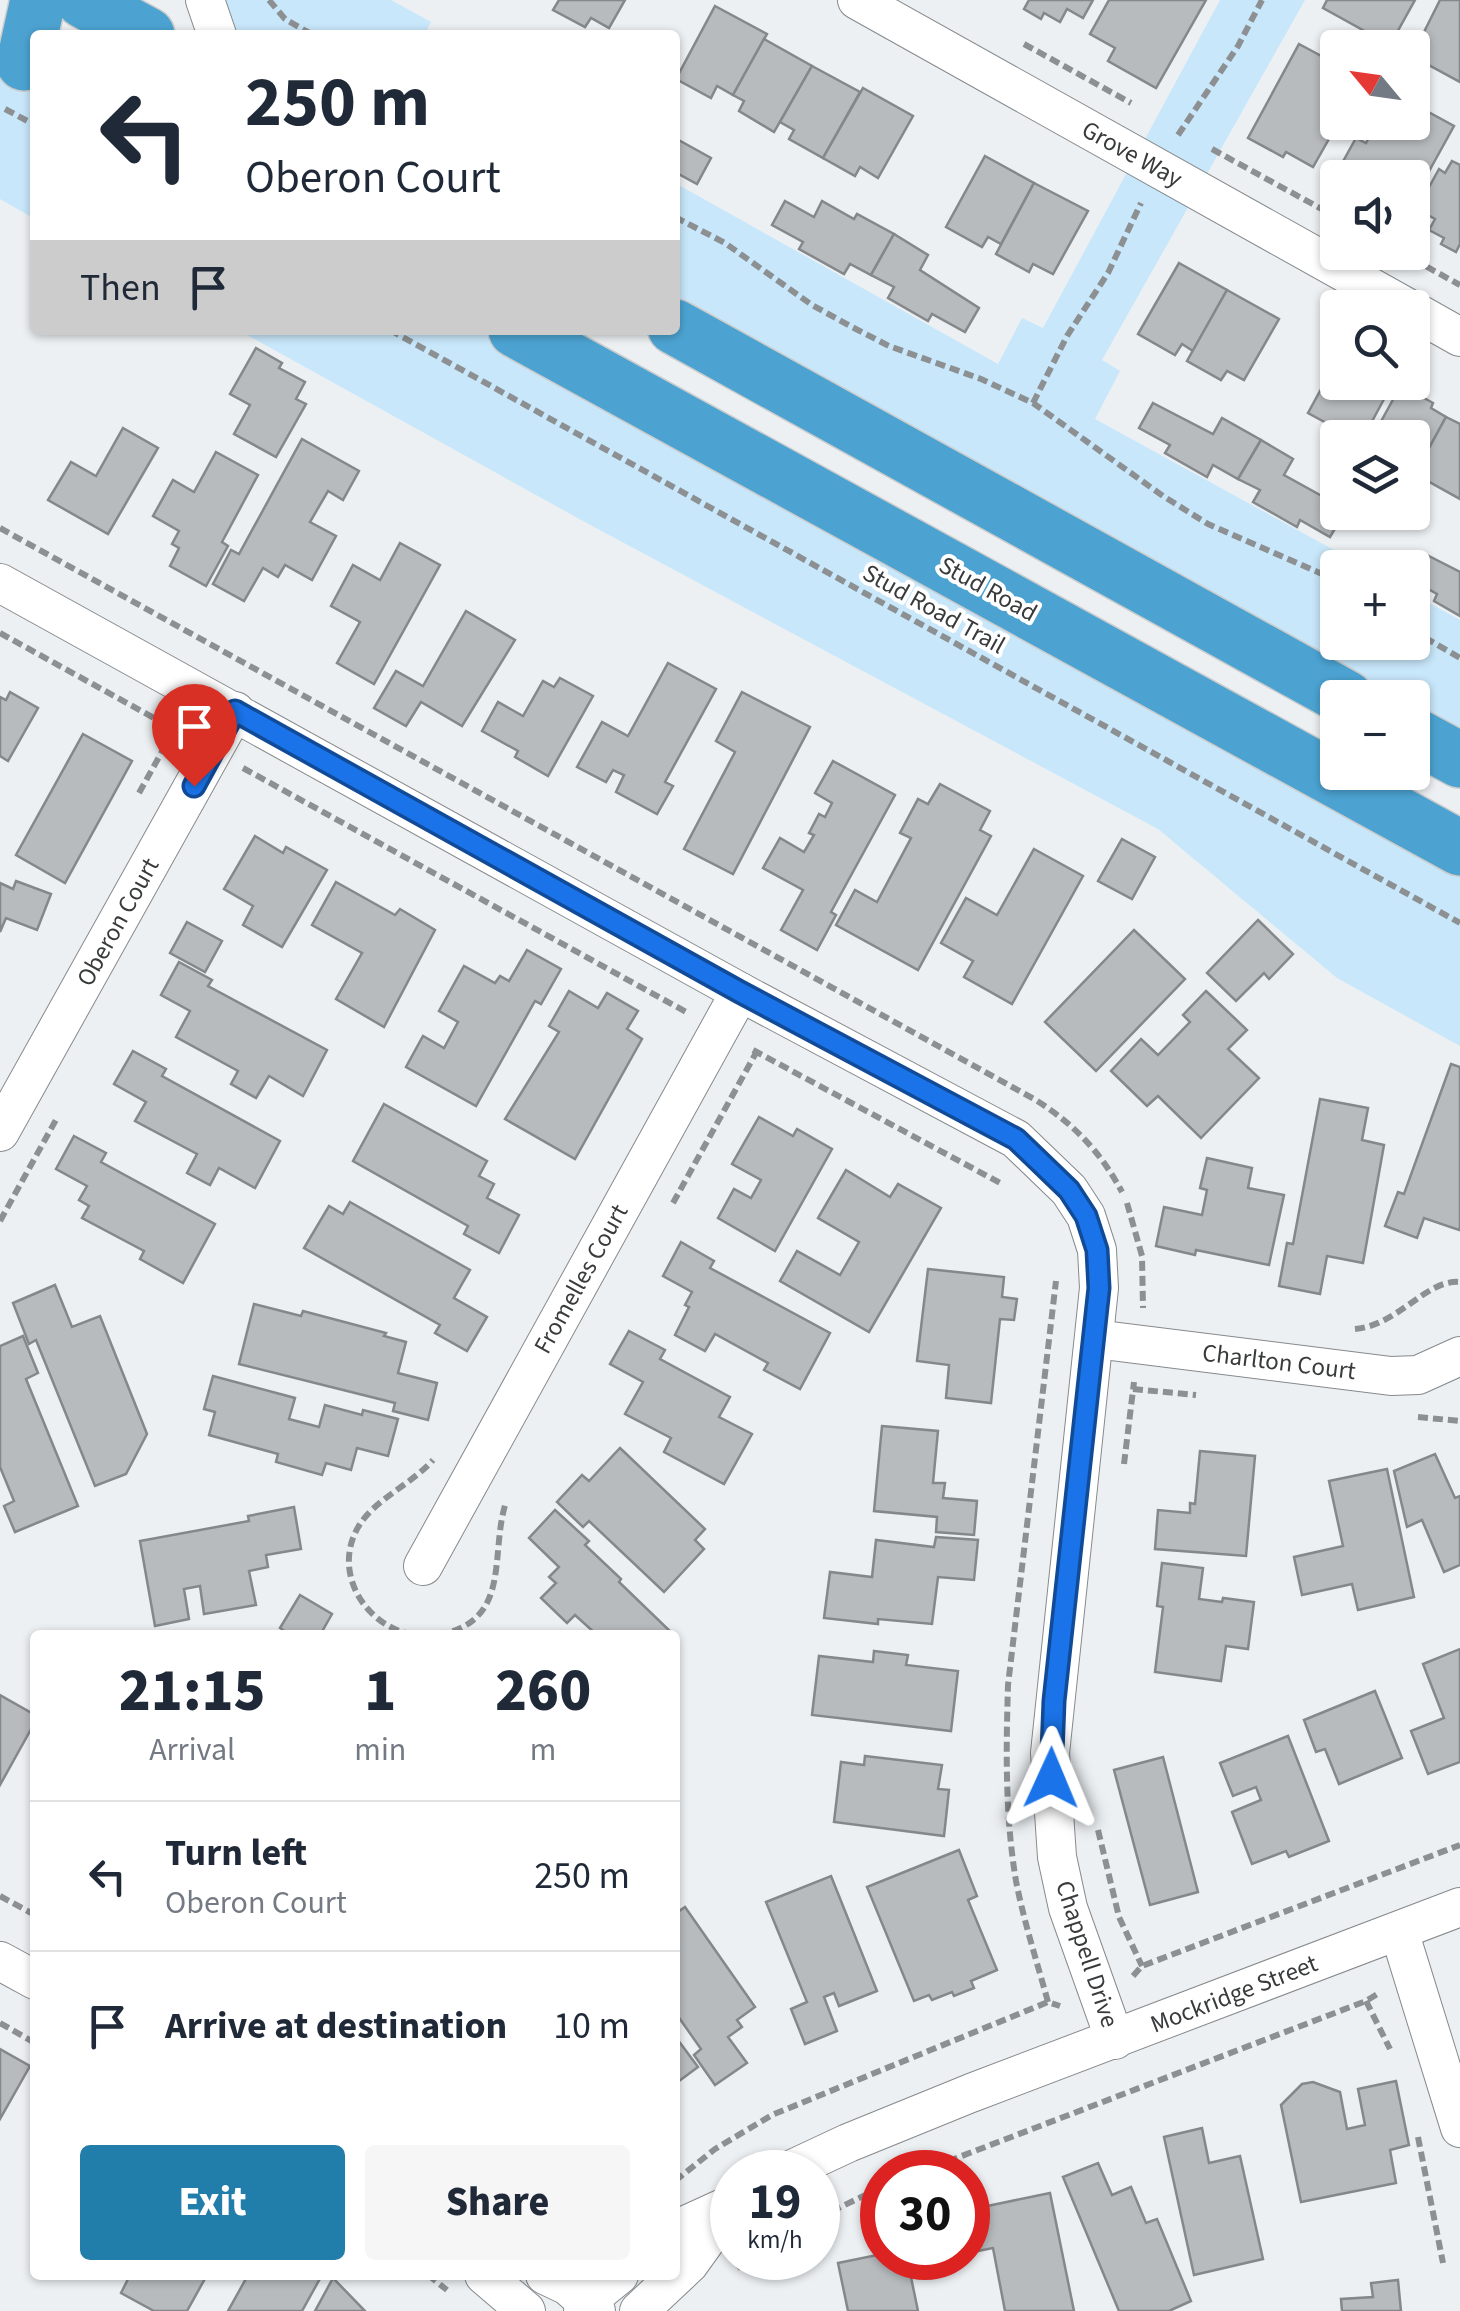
<!DOCTYPE html>
<meta charset="utf-8">
<style>
:root{--surface:#fff;--page:#f6f6f7;--text:#1f2937;--muted:#747a83;--line:#e0e1e3;--accent:#217daa}
body{margin:0;font-family:"Source Sans 3",sans-serif;background:var(--page);color:var(--text);height:100vh;display:flex;flex-direction:column;font-size:38px;white-space:nowrap}
*{box-sizing:border-box;margin:0}
p{font-size:32px;color:var(--muted)}
.icon{flex:none;width:55px;height:55px;fill:none;stroke:currentColor;stroke-width:2;stroke-linecap:round;stroke-linejoin:round}
.map{position:relative;flex:1;overflow:hidden}
.side{position:absolute;left:30px;top:1630px;width:650px;height:650px;display:flex;flex-direction:column;background:var(--surface);border-radius:10px;box-shadow:0 2px 8px #0004}
.side>*{flex:none}
.banner{position:absolute;left:30px;top:30px;width:650px;height:305px;border-radius:10px;box-shadow:0 2px 8px #0004;background:#fff;color:var(--text);overflow:hidden}
.needle{width:65px;rotate:299deg}
.controls{position:absolute;left:1320px;top:30px;display:grid;gap:20px}
.controls a{display:grid;place-items:center;width:110px;height:110px;border-radius:10px;background:var(--surface);box-shadow:0 2px 8px #0004;font-size:50px}
.speed{position:absolute;left:710px;top:2150px;display:flex;gap:20px;font-size:50px;font-weight:700;text-align:center}
.speed>*{display:grid;place-content:center;width:130px;height:130px;border-radius:50%;background:var(--surface);box-shadow:0 2px 8px #0004;line-height:1}
.speed small{font-size:25px;font-weight:400}
.speed .limit{border:15px solid #d22;background:#fff;color:#111}
.pin{position:absolute;display:grid;place-items:center;width:85px;height:85px;color:#fff;margin:-102px -42px;border-radius:50% 50% 50% 0;rotate:-45deg;box-shadow:0 0 10px #0007}
.pin .icon{rotate:45deg}
.me{position:absolute;width:110px;margin:-55px;rotate:1deg;stroke-linejoin:round;filter:drop-shadow(0 0 8px #0008)}
.turn{display:flex;align-items:center;gap:35px;height:210px;padding:0 50px;font-size:45px}
.turn .icon{width:130px;height:130px;stroke-width:2.5}
.turn b{display:block;font-size:70px;line-height:85px}
.then{display:flex;align-items:center;height:95px;padding:0 50px;background:#0003;gap:20px;font-size:38px}
.eta{display:flex;justify-content:space-evenly;align-items:center;height:170px;text-align:center}
.eta b{font-size:60px;font-weight:800;line-height:70px}
.button{display:flex;gap:20px;margin-top:auto;padding:20px 50px}
.button a{flex:1;height:115px;border-radius:10px;background:var(--accent);color:#fff;font-size:40px;font-weight:800;line-height:115px;text-align:center}
.button a+a{background:var(--page);color:var(--text)}
ul{padding:0;list-style:none}
li{display:flex;align-items:center;gap:30px;height:150px;padding:0 50px;border-top:2px solid var(--line)}
li div{flex:1}
li b{display:block;font-size:38px}
li em{font-style:normal}
.map>svg:first-child{display:block}
.green{fill:#c8e7fa}
.building{fill:#b7bbbe;stroke:#84888b;stroke-width:2.5}
.lines{fill:none;stroke-linecap:round;stroke-linejoin:round}
.street-casing{stroke:#868a8c;stroke-width:40}
.highway-casing{stroke:#cbcccc;stroke-width:58}
.path{stroke:#8d9092;stroke-width:6;stroke-dasharray:10 5;stroke-linecap:butt}
.street{stroke:#fff;stroke-width:38}
.highway{stroke:#4ca3d2;stroke-width:55}
.route-casing{stroke:#114b97;stroke-width:25}
.route{stroke:#1a73e8;stroke-width:18}
.labels{text-anchor:middle;dominant-baseline:central;stroke-width:8;stroke-linejoin:round;paint-order:stroke}
.street-label{font-size:25px;fill:#383a3b;stroke:#fff}
</style>
<div class="map">
<svg width="1460" height="2311" viewBox="0 0 1460 2311">
<rect width="100%" height="100%" fill="#ecf0f3"/>
<!-- green -->
<g class="green">
<path d="M205,0h186l40,22 -7,13h-207z"/>
<path d="M1220,0h85l-203,360 18,11 -25,48 270,148 -27,1v74h74l1,-48 47,26v139l-47,-26 -1,-35 -63,-1 -674,-371v-143l323,181 24,-46 21,10z"/>
<path d="M0,50l35,19v150l-35,-20z"/>
<path d="M238,330h278l944,518v198l-123,-68 -179,-149 -575,-308z"/>
</g>
<!-- building -->
<g class="building">
<path d="M559,0h66l-16,28 -18,-10 -6,9 -32,-17z"/>
<path d="M1029,0h64l-10,18 -16,-9 -7,13 -16,-9 -3,6 -17,-10z"/>
<path d="M1109,0h97l-50,88 -48,-27 7,-13 -25,-14z"/>
<path d="M1327,0h88l-25,45 -67,-37z"/>
<path d="M1440,0h20v82l-48,-26z"/>
<path d="M715,6l52,28 -34,61 -16,-9 -6,12 -35,-19z"/>
<path d="M764,39l48,27 -38,66 -35,-21 5,-10 -11,-6z"/>
<path d="M1299,44l39,21v41l-12,20 8,4 -21,37 -27,-15 -3,5 -35,-19z"/>
<path d="M812,66l48,26 -37,66 -34,-19 5,-9 -14,-8z"/>
<path d="M863,88l50,28 -35,62 -18,-11 -5,9 -32,-18z"/>
<path d="M1412,103l42,23 -42,76v-24l-77,-2 21,-38 10,5 11,-21h35z"/>
<path d="M675,138l36,20 -14,26 -22,-12z"/>
<path d="M985,156l49,27 -33,61 -13,-7 -6,10 -36,-20z"/>
<path d="M1452,161l8,4v79l-4,8 -15,-8 3,-6 -15,-8 6,-11 -18,-10 22,-40 6,4z"/>
<path d="M1034,183l54,28 -35,63 -20,-10 -4,8 -33,-18z"/>
<path d="M785,201l29,16 8,-16 32,18 3,-5 37,20 -23,41 -21,-11 -6,10 -45,-25 4,-7 -31,-17z"/>
<path d="M894,234l34,21 -8,15 59,38 -14,24 -33,-18 -4,7 -40,-23 6,-11 -23,-12z"/>
<path d="M1179,263l48,27 -34,61 -11,-7 -7,11 -37,-21z"/>
<path d="M1227,290l52,29 -35,61 -17,-9 -6,9 -34,-19z"/>
<path d="M256,348l26,15 -3,5 26,14 -9,17 10,5 -30,53 -42,-23 16,-29 -20,-11z"/>
<path d="M1338,358v24h43l9,6 -27,50h-9l-46,-25z"/>
<path d="M1401,385l32,18 -2,5 15,9 -31,57 -3,-36h-40z"/>
<path d="M1153,403l60,31 9,-16 39,22 -23,39 -25,-14 -6,12 -42,-24 5,-8 -31,-17z"/>
<path d="M1446,417l14,7v75l-45,-25z"/>
<path d="M123,428l35,20 -50,86 -60,-34 23,-38 25,14z"/>
<path d="M302,439l57,32 -16,29 -15,-9 -18,31 26,14 -24,44 -27,-15 -7,12 -15,-9 -19,33 -31,-17 18,-34 8,4z"/>
<path d="M1261,440l32,19 -9,16 54,30v7h7l-15,25 -30,-17 -3,7 -44,-25 7,-12 -22,-11z"/>
<path d="M216,452l42,23 -36,67 6,4 -22,40 -36,-20 9,-18 -7,-4 7,-13 -26,-15 20,-36 21,12z"/>
<path d="M400,543l40,22 -66,119 -37,-21 23,-41 -29,-16 22,-41 27,15z"/>
<path d="M1421,552l39,20v44l-26,-15 3,-7 -25,-14v-12z"/>
<path d="M466,611l49,29 -53,86 -41,-24 -15,24 -32,-18 22,-37 27,15z"/>
<path d="M668,663l48,26 -51,93 8,4 -16,28 -41,-22 8,-17 -11,-5 -7,12 -29,-15 25,-45 26,14z"/>
<path d="M560,678l33,18 -45,80 -33,-19 3,-6 -36,-20 16,-29 25,14 20,-35 11,6z"/>
<path d="M10,692l28,16 -30,53 -8,-5v-59l6,3z"/>
<path d="M742,692l68,35 -77,147 -49,-25 51,-97 -19,-11z"/>
<path d="M83,734l49,27 -67,122 -49,-28z"/>
<path d="M833,761l62,34 -64,117 5,3 -19,35 -36,-20 22,-40 -40,-22 17,-30 24,14 10,-17 -5,-2 10,-19 6,3 7,-14 -17,-10z"/>
<path d="M940,784l50,27 -10,19 11,6 -73,134 -82,-45 19,-35 22,12 34,-64 -11,-5 18,-34 10,5z"/>
<path d="M255,836l28,17 3,-6 41,23 -45,77 -39,-22 10,-19 -29,-17z"/>
<path d="M1122,839l33,18 -23,42 -34,-18z"/>
<path d="M1034,849l49,27 -71,128 -48,-27 9,-16 -32,-18 25,-45 31,17z"/>
<path d="M16,881l35,13 -14,36 -31,-12 -6,14v-49l13,6z"/>
<path d="M336,882l59,33 5,-6 35,21 -51,97 -48,-28 26,-46 -50,-28z"/>
<path d="M1258,920l35,34 -24,25 -5,-6 -28,28 -29,-28z"/>
<path d="M187,922l35,19 -17,31 -35,-19z"/>
<path d="M1134,930l51,49 -89,92 -51,-49z"/>
<path d="M527,950l34,19 -20,35 -6,-3 -59,105 -70,-39 17,-31 21,12 14,-26 -19,-11 25,-45 31,17 5,-7 9,5z"/>
<path d="M179,962l33,18 -4,6 119,64 -24,46 -34,-20 -13,22 -25,-14 7,-13 -62,-34 14,-26 -29,-16z"/>
<path d="M569,991l29,17 9,-15 31,18 -11,18 15,10 -67,120 -70,-40 54,-87 -10,-6z"/>
<path d="M1206,991l41,39 -19,19 31,29 -58,60 -43,-42 -11,10 -36,-35 30,-32 17,16 32,-33 -7,-7z"/>
<path d="M133,1051l33,18 -4,7 118,65 -25,47 -36,-20 -9,17 -23,-12 10,-19 -62,-33 11,-19 -32,-18z"/>
<path d="M1451,1064l9,3v160l-1,3 -35,-12 -7,20 -32,-12 13,-34 6,2z"/>
<path d="M1320,1099l48,9 -6,32 22,5 -21,118 -36,-7 -7,38 -41,-8 8,-43 6,1z"/>
<path d="M384,1104l103,57 -8,15 15,8 -7,14 32,17 -20,38 -35,-19 4,-8 -115,-65z"/>
<path d="M759,1117l34,19 4,-7 35,20 -57,102 -57,-33 16,-29 17,9 10,-18 -29,-16z"/>
<path d="M74,1136l32,17 -5,9 114,62 -32,59 -43,-24 4,-8 -62,-33 7,-12 -10,-6 8,-14 -31,-17z"/>
<path d="M1207,1158l45,10 -4,20 36,7 -15,70 -73,-15 -1,5 -39,-9 8,-39 38,8 5,-25 -7,-2z"/>
<path d="M846,1170l44,27 8,-13 43,24 -72,124 -89,-51 17,-30 43,24 19,-33 -41,-24z"/>
<path d="M350,1202l120,68 -16,28 33,19 -20,34 -32,-18 5,-8 -136,-77 25,-42 14,8z"/>
<path d="M681,1242l33,19 -4,7 120,65 -30,56 -36,-19 4,-7 -53,-29 -10,17 -30,-16 14,-28 -4,-2 7,-13 -29,-16z"/>
<path d="M928,1269l76,8 -2,20 15,2 -3,21 -14,-1 -9,84 -45,-5 3,-33 -32,-4z"/>
<path d="M55,1285l17,42 28,-11 47,118 -21,40 -31,12 -59,-146 -7,4 -16,-41z"/>
<path d="M254,1304l47,12 2,-5 83,22 -2,3 22,6 -8,31 39,10 -9,37 -35,-9 2,-8 -156,-39z"/>
<path d="M629,1331l36,19 -5,9 70,38 -11,20 33,17 -28,50 -60,-32 7,-14 -46,-24 18,-32 -33,-18z"/>
<path d="M23,1336l15,37 -12,6 52,127 -63,26 -11,-26 10,-5 -14,-34v-121z"/>
<path d="M213,1376l82,22 -6,21 30,8 6,-22 37,10 1,-5 35,9 -10,37 -31,-8 -6,22 -25,-7 -4,12 -46,-13 2,-8 -69,-19 6,-23 -11,-3z"/>
<path d="M882,1426l56,5 -5,52h12l-2,15 34,3 -3,34 -38,-3 1,-15 -63,-6z"/>
<path d="M620,1448l85,81 -10,11 9,9 -40,43 -75,-71 -6,6 -26,-25 25,-27 7,6z"/>
<path d="M1200,1451l55,5 -9,100 -91,-7 3,-39 32,3v-10l5,1z"/>
<path d="M1435,1454l20,44 5,-2v69l-16,7 -22,-52 -15,7 -13,-56z"/>
<path d="M1387,1469l27,128 -56,13 -6,-26 -50,11 -8,-38 49,-11 -14,-65z"/>
<path d="M294,1507l7,42 -35,6 2,12 -19,4 7,34 -52,9 -4,-28 -16,3 5,30 -34,7 -15,-85 109,-20 -1,-5z"/>
<path d="M555,1510l34,31 -4,4 36,34 -2,3 55,53h-77l-22,-20 -8,8 -26,-25 15,-15 -7,-6 10,-10 -30,-29z"/>
<path d="M936,1537l42,3 -4,40 -36,-3 -6,47 -54,-5v5l-54,-6 6,-46 42,5 4,-37 58,7z"/>
<path d="M1162,1563l41,5 -4,31 23,3 1,-4 31,4 -6,47 -22,-3 -5,35 -66,-9 8,-65 -6,-1z"/>
<path d="M300,1595l32,19 -12,21h-30l-10,-7z"/>
<path d="M1460,1649v113l-32,12 -17,-43 33,-13 -21,-54z"/>
<path d="M874,1651l34,4 -2,10 52,6 -7,60 -139,-16 7,-59 54,6z"/>
<path d="M1375,1691l27,67 -63,26 -14,-35 -9,3 -12,-32z"/>
<path d="M0,1695l35,20v7l-35,63z"/>
<path d="M1288,1736l41,105 -40,16 -3,-6 -34,13 -20,-52 29,-12 -5,-13 -23,9 -13,-33z"/>
<path d="M865,1756l77,9 -4,24 11,1 -5,46 -110,-14 7,-60 23,3z"/>
<path d="M1163,1757l35,135 -48,13 -36,-135z"/>
<path d="M959,1850l18,46 -9,4 29,70 -26,11 3,7 -20,8 -2,-4 -20,8 -3,-5 -15,6 -47,-114z"/>
<path d="M831,1876l46,115 -38,15 -5,-13 -10,4 13,34 -32,13 -14,-35 16,-7 -41,-100z"/>
<path d="M685,1907l70,100 -18,13 5,7 -14,10 19,26 -32,22 -21,-30 7,-6 -26,-37v-98z"/>
<path d="M675,2036l23,31 -23,17z"/>
<path d="M0,2049l30,17 -30,53z"/>
<path d="M1396,2081l13,64 -19,5 6,33 -95,19 -20,-97 21,-21 11,-2 27,10 7,37 18,-4 -7,-36z"/>
<path d="M1202,2128l7,35 31,-7 23,103 -69,16 -30,-138z"/>
<path d="M1098,2163l14,32 19,-8 15,36 11,-4 34,82 -22,10h-50l-56,-134z"/>
<path d="M1050,2193l24,118h-69l-12,-63 -25,5v-43z"/>
<path d="M882,2254v4h25l11,53h-70l-10,-48z"/>
<path d="M130,2275h77l-20,36h-33l-33,-18z"/>
<path d="M248,2275h74l-20,36h-74z"/>
<path d="M333,2278l32,33h-50z"/>
<path d="M1398,2280l3,31h-59l-1,-12 32,-2 -2,-14z"/>
</g>
<g class="lines">
<!-- street casing -->
<g class="street-casing">
<g id="street">
<path d="M205,0l12,35"/>
<path d="M857,0l551,308"/>
<path d="M1412,310l48,27"/>
<path d="M0,583l740,409 276,147 53,51 17,26 11,34 2,38 -49,465 7,104 11,51 47,132"/>
<path d="M0,1132l235,-421"/>
<path d="M1095,1339l296,37 27,-1 42,-19"/>
<path d="M423,1566l317,-574"/>
<path d="M1399,1931l61,197"/>
<path d="M0,1961l35,19"/>
<path d="M786,2172l62,-29 123,-50 489,-186"/>
<path d="M675,2230l57,-26"/>
<path d="M484,2275l42,36"/>
<path d="M545,2275l23,11 28,25"/>
<path d="M583,2311l4,-10 32,-26"/>
<path d="M639,2311l50,-47 43,-60"/>
</g>
</g>
<!-- highway casing -->
<g class="highway-casing">
<g id="highway">
<path d="M83,0l64,35"/>
<path d="M24,63l14,-63"/>
<path d="M675,327l671,371"/>
<path d="M516,330l944,518"/>
<path d="M1412,734l48,26"/>
</g>
</g>
<!-- path -->
<g class="path">
<path d="M269,0l16,19 28,16"/>
<path d="M1024,44l107,59"/>
<path d="M5,109l30,16"/>
<path d="M1178,135l60,-89 24,-46"/>
<path d="M1212,149l126,69"/>
<path d="M675,217l50,26 87,62 40,22 37,19 92,33 52,24 130,93 45,28 130,57"/>
<path d="M1400,252l60,33"/>
<path d="M390,330l1070,593"/>
<path d="M1033,403l34,-67 41,-63 33,-70"/>
<path d="M0,528l1034,571c39,24 66,52 88,93"/>
<path d="M1412,630l48,28"/>
<path d="M0,633l174,96"/>
<path d="M243,768l445,245"/>
<path d="M139,793l35,-63"/>
<path d="M753,1050l249,134"/>
<path d="M673,1203l84,-152"/>
<path d="M1127,1203l15,53 1,52"/>
<path d="M0,1221l57,-103"/>
<path d="M1355,1329c44,-4 71,-50 105,-47"/>
<path d="M1133,1389l63,6"/>
<path d="M1418,1417l42,4"/>
<path d="M1124,1464l10,-82"/>
<path d="M413,1635c-55,-11 -86,-75 -46,-120 19,-21 46,-33 66,-55"/>
<path d="M438,1635c75,-14 51,-80 68,-133"/>
<path d="M1098,1830l21,87 23,49"/>
<path d="M0,1896l35,19"/>
<path d="M1133,1976l9,-10 318,-121"/>
<path d="M1366,2001l24,48"/>
<path d="M1048,2002c-11,-40 -24,-80 -32,-121 -11,-65 -10,-131 -8,-196l48,-404"/>
<path d="M0,2023l35,20"/>
<path d="M1418,2137l25,126"/>
<path d="M920,2172l446,-171 13,-8"/>
<path d="M675,2181l40,-32 57,-34 276,-113 12,4"/>
<path d="M818,2218l64,-31"/>
<path d="M737,2268l15,-10"/>
<path d="M428,2275l19,15"/>
</g>
<!-- street -->
<use href="#street" class="street"/>
<!-- highway -->
<use href="#highway" class="highway"/>
</g>
<g class="lines">
<!-- route casing -->
<g class="route-casing">
<path id="route" d="M194,786l41,-75 505,281 276,147 53,51 17,26 11,34 2,38 -45,413 -3,77"/>
</g>
<!-- route -->
<use href="#route" class="route"/>
</g>
<g class="labels">
<!-- street labels -->
<g class="street-label">
<text transform="translate(1132 154) rotate(29)">Grove Way</text>
<text transform="translate(988 589) rotate(29)">Stud Road</text>
<text transform="translate(934 609) rotate(29)">Stud Road Trail</text>
<text transform="translate(118 922) rotate(-61)">Oberon Court</text>
<text transform="translate(581 1279) rotate(-61)">Fromelles Court</text>
<text transform="translate(1279 1362) rotate(7)">Charlton Court</text>
<text transform="translate(1087 1954) rotate(72)">Chappell Drive</text>
<text transform="translate(1234 1994) rotate(-21)">Mockridge Street</text>
</g>
</g>
</svg>
<div class="controls">
<a><svg class="needle" viewBox="-14 -14 28 28"><path d="M0-13l5 13h-10z" fill="#e53935"/><path d="M0 13l5-13h-10z" fill="#747a83"/></svg></a>
<a><svg class="icon" aria-label="sound" viewBox="0 0 24 24"><path d="M4 9h4l5-4v14l-5-4H4zM17 9q2 3 0 6"/></svg></a>
<a><svg class="icon" aria-label="search" viewBox="0 0 24 24"><circle cx="10" cy="10" r="6"/><path d="M15 15l6 6"/></svg></a>
<a><svg class="icon" aria-label="layers" viewBox="0 0 24 24"><path d="M12 4l9 5-9 5-9-5zM3 14l9 5 9-5"/></svg></a>
<a>+</a>
<a>−</a>
</div>
<div class="speed"><div>19<small>km/h</small></div><div class="limit">30</div></div>
<div class="pin" style="left:194px;top:786px;background:#d93025"><svg class="icon" aria-label="arrive" viewBox="0 0 24 24"><path d="M6 21V4h12l-3 4 3 4H6"/></svg></div>
<svg class="me" style="left:1051px;top:1778px" viewBox="-20 -20 40 40"><path d="M0-17L14 15 0 8-14 15z" fill="#1a73e8" stroke="#fff" stroke-width="4"/></svg>
<div class="banner">
<div class="turn"><svg class="icon" aria-label="left" viewBox="0 0 24 24"><path d="M17 20v-9H6M10 6l-5 5 5 5"/></svg><div><b>250 m</b>Oberon Court</div></div>
<div class="then">Then<svg class="icon" aria-label="arrive" viewBox="0 0 24 24"><path d="M6 21V4h12l-3 4 3 4H6"/></svg></div>
</div>
<section class="side">
<div class="eta">
<div><b>21:15</b><p>Arrival</p></div>
<div><b>1</b><p>min</p></div>
<div><b>260</b><p>m</p></div>
</div>
<ul>
<li><svg class="icon" aria-label="left" viewBox="0 0 24 24"><path d="M17 20v-9H6M10 6l-5 5 5 5"/></svg><div><b>Turn left</b><p>Oberon Court</p></div><em>250 m</em></li>
<li><svg class="icon" aria-label="arrive" viewBox="0 0 24 24"><path d="M6 21V4h12l-3 4 3 4H6"/></svg><div><b>Arrive at destination</b></div><em>10 m</em></li>
</ul>
<div class="button"><a>Exit</a><a>Share</a></div>
</section>
</div>
